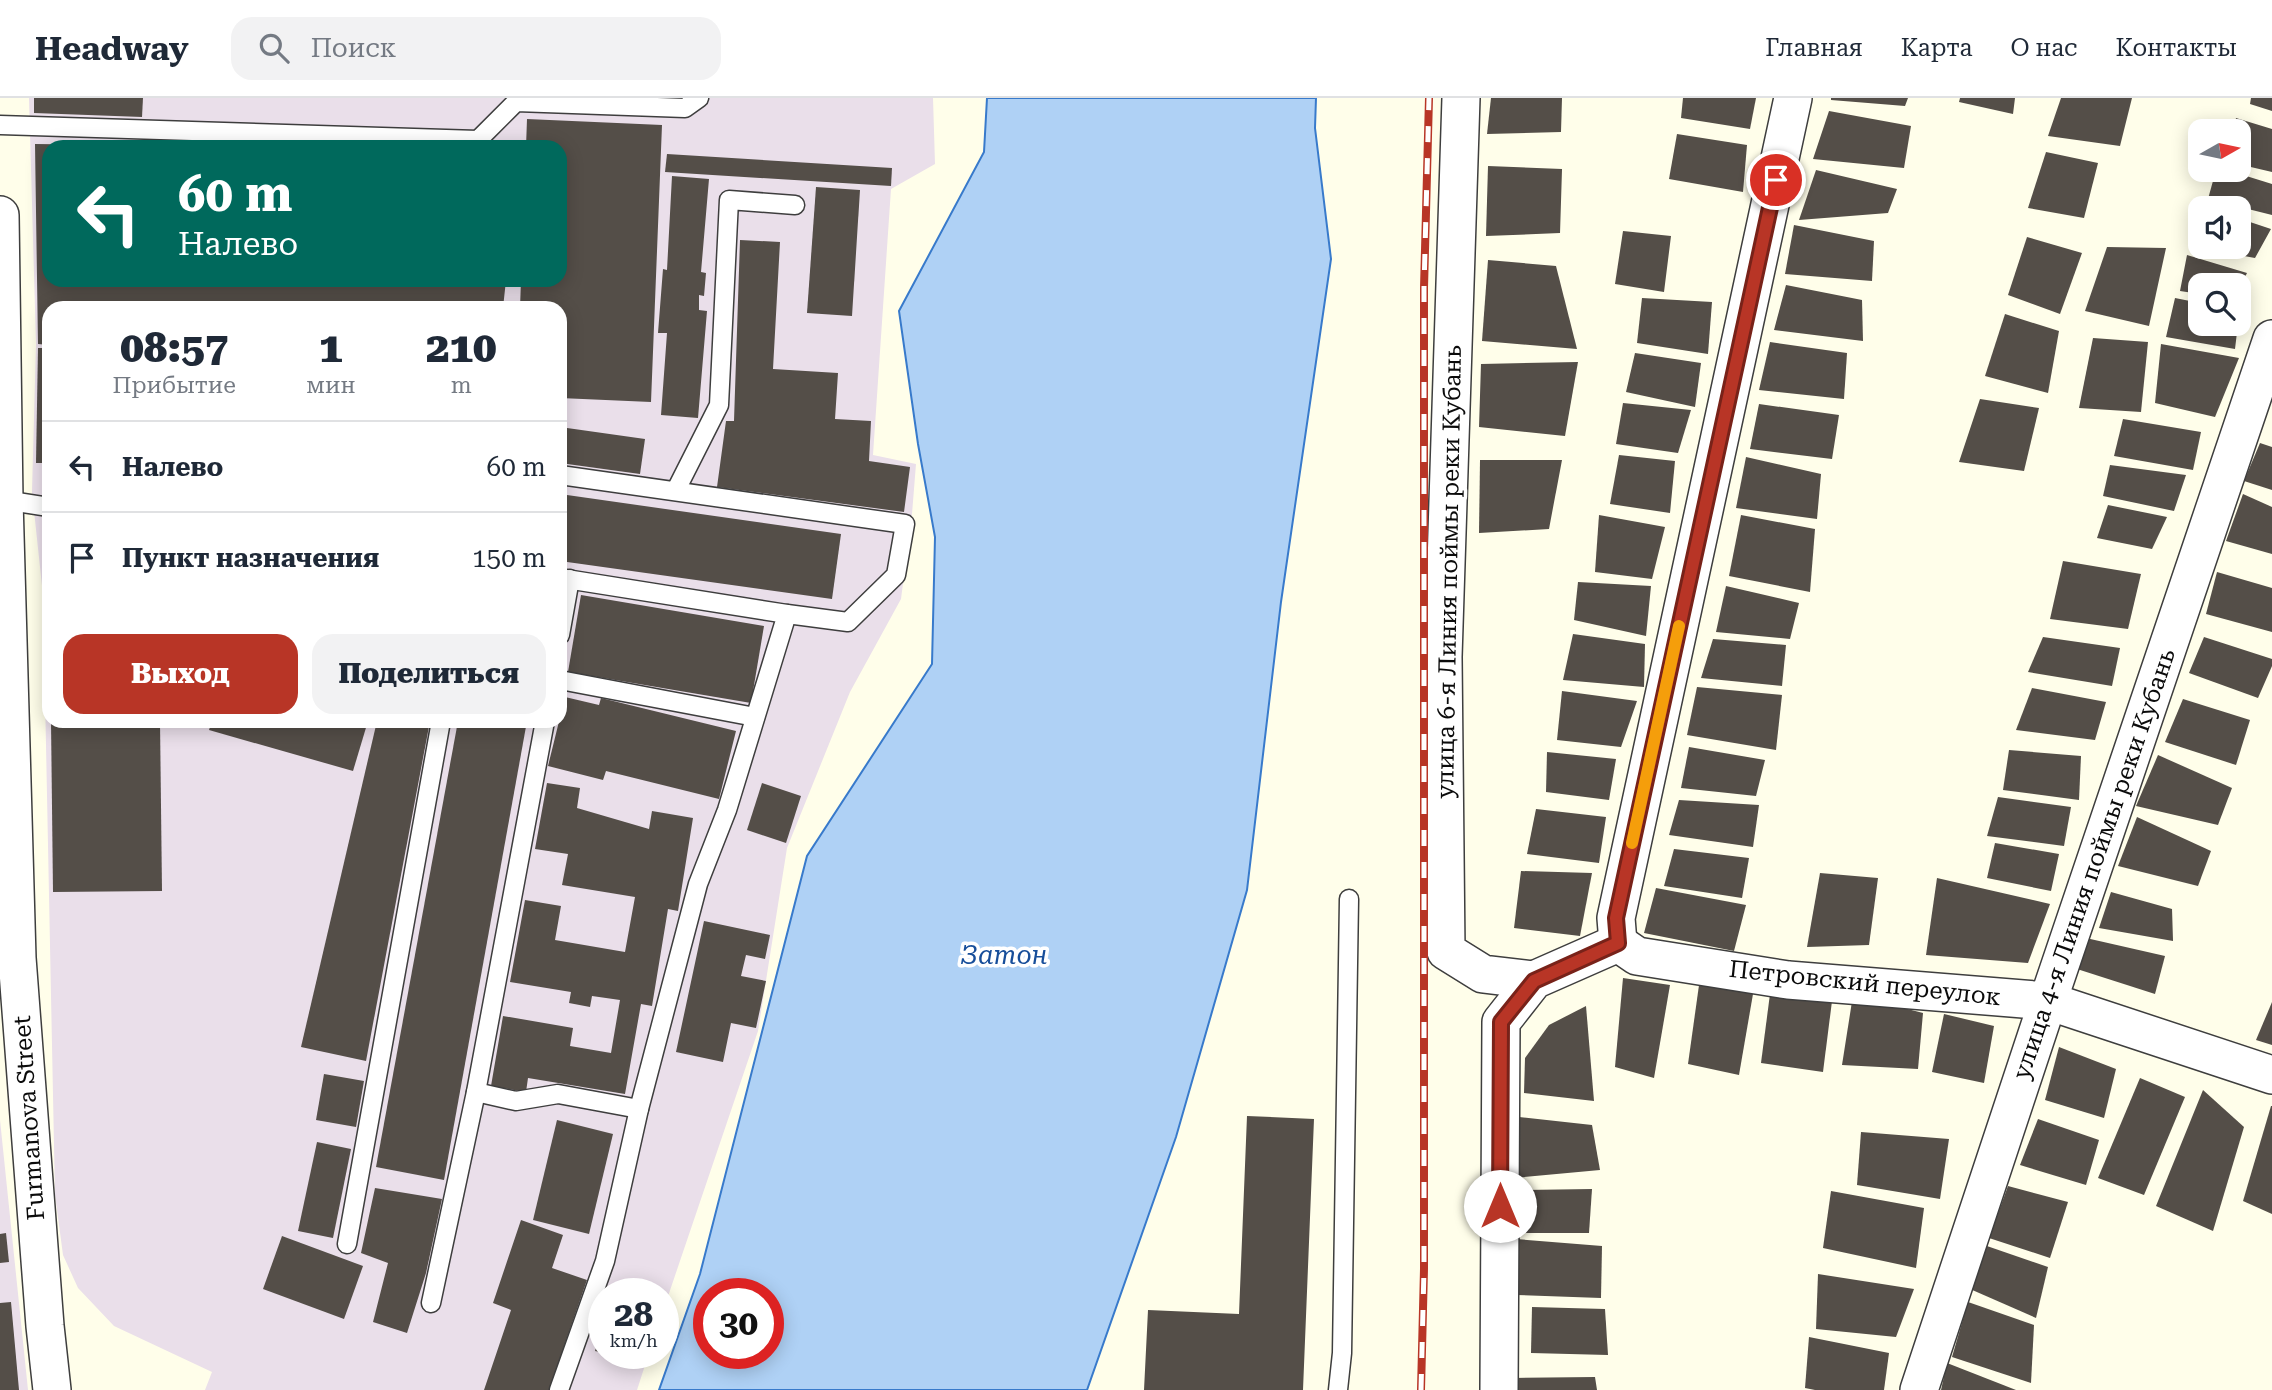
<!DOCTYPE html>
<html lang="ru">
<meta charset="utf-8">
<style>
:root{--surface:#fff;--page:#f2f2f3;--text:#1f2937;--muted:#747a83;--line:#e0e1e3;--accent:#b83526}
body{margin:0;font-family:"Roboto Serif",serif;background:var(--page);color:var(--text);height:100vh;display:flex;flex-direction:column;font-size:26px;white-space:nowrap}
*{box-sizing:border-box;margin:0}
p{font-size:23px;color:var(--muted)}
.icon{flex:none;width:38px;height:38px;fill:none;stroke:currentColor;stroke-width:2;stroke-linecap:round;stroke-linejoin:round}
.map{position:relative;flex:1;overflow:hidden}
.sheet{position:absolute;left:42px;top:203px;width:525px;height:427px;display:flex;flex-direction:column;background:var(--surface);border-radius:21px;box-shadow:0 4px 18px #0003}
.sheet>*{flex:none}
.top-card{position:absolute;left:42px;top:42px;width:525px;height:147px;border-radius:21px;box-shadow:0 4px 18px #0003;background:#00695c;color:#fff;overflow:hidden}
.needle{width:46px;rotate:81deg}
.buttons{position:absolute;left:2188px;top:21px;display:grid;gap:14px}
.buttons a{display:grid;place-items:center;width:63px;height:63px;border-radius:14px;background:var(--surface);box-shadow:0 4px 18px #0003;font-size:35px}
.speed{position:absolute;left:588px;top:1180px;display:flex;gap:14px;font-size:35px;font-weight:700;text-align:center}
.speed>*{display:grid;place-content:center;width:91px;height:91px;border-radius:50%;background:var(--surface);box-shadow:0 4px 18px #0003;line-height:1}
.speed small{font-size:18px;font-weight:400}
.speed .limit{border:10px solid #d22;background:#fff;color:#111}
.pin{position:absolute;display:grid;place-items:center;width:60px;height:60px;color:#fff;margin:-30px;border:4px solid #fff;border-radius:50%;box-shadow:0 2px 7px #0007}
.me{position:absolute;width:77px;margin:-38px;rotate:0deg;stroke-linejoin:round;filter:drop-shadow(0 0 5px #0008)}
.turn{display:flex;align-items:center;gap:24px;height:147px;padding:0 21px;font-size:32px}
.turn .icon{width:91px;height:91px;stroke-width:2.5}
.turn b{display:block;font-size:49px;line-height:60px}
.eta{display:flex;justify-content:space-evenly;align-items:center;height:119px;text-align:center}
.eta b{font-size:42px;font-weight:800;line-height:49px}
.action{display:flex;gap:14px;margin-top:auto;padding:14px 21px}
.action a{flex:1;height:80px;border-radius:21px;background:var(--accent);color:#fff;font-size:28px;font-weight:800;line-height:80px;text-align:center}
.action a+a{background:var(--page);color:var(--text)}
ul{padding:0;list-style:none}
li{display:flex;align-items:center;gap:21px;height:91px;padding:0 21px;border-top:2px solid var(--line)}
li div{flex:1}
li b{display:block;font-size:26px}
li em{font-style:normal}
header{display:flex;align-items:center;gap:42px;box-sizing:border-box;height:98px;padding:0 35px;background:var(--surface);border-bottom:2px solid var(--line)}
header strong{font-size:33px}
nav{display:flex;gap:38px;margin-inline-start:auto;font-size:24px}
.search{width:490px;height:63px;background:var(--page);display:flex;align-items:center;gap:18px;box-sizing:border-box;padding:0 24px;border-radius:21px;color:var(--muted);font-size:26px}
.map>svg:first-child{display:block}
.industrial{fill:#eadfea;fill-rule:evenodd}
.water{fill:#afd1f5;stroke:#387acb;stroke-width:2;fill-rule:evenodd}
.building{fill:#544e48}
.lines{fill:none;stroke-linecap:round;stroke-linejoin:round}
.service-casing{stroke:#3e3e3e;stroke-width:21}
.minor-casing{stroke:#3e3e3e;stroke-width:40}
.service{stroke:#fff;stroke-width:18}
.minor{stroke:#fff;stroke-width:37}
.rail-casing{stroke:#b83526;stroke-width:8}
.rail{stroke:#fff;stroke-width:5;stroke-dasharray:16;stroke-linecap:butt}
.route-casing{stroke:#782219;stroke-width:18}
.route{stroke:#b83526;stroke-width:12}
.slow{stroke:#f59e0b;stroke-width:12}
.labels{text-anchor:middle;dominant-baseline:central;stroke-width:7;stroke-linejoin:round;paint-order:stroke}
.street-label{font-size:24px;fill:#0b0b0b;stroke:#fff}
.water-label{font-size:26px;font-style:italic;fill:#174e9a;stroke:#fff}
</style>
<header>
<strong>Headway</strong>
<div class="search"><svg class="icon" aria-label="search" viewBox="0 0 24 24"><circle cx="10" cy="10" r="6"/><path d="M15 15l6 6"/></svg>Поиск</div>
<nav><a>Главная</a><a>Карта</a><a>О нас</a><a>Контакты</a></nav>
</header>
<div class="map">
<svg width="2272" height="1292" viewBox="0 0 2272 1292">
<rect width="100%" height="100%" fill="#fffeea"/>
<!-- industrial -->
<g class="industrial">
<path d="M29,0h904l2,66 -44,25 -18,266 43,9 -4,50 -11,85 -51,93 -63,156 -29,183 -95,280v-18h-59v60h45l-12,37h-432l7,-18 -98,-46 -36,-38 -15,-33 -8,-60 -12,-600 -11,-103 4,-148zM49,49h511v133h-511zM49,210h511v413h-511z"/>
<path d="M0,1022l28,270h-28z"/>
</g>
<!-- water -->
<path class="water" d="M987,0h329l-1,30 16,131 -50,343 -34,288 -71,247 -89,253h-428l41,-116 107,-418 125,-192 3,-127 -17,-93 -19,-133 85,-159zM709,1195h59v60h-59z"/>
<!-- building -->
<g class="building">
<path d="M34,0h109l-1,19 -108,-4z"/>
<path d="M1491,0h71l-1,34 -74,2z"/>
<path d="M1683,0h73l-6,31 -69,-11z"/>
<path d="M1831,0h77l-3,8 -74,-6z"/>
<path d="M1960,0h55l-2,16 -54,-12z"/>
<path d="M2061,0h71l-12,48 -72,-10z"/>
<path d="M2251,0h21v13l-22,-7z"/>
<path d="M1829,13l82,15 -7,42 -91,-9z"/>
<path d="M2236,20l36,11v43l-34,-8v-33h-5z"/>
<path d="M527,21l135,6 -11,277 -91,-4v-90h-40l1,-28h39v-133h-34z"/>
<path d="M1677,36l70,11 -4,47 -74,-13z"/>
<path d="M35,46l86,1v2h-72v133h457l-3,28h-454v37l-11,-1z"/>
<path d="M2046,54l52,11 -14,55 -56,-10z"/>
<path d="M667,56l225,14 -1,18 -226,-14z"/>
<path d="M1488,68l74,3 -2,64 -74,3z"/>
<path d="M1816,72l81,19 -9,24 -89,7z"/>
<path d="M2216,72h11l45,14v31l-64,-16z"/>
<path d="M672,78l37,3 -8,93 5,1 -2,23 -5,-1v15l8,1 -9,107 -37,-3 6,-82h-9l5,-64 4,1z"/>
<path d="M816,89l44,3 -8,126 -45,-3z"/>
<path d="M2238,120l33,11 -16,29 -55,-10 38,-1z"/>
<path d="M1794,127l80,16 -2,40 -87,-7z"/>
<path d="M1623,133l48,5 -7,56 -49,-8z"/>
<path d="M2027,139l55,16 -22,61 -52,-19z"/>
<path d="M740,142l40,2 -7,127 65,4 -3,46 36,2 -2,40 41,6 -6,45 -187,-25 9,-66h8z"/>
<path d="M2107,149l59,1 -17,78 -64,-15z"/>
<path d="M2187,157l60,18 -9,18v-6h-38v9l-20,-3z"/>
<path d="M1488,162l68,6 21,83 -95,-8z"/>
<path d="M1786,187l76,15 1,41 -89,-11z"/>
<path d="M1642,200l70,4 -4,52 -71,-11z"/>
<path d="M2175,200l25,5v21h38l-3,25 -69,-12z"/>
<path d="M2005,216l54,17 -11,62 -63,-17z"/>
<path d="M2093,240l55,4 -7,70 -62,-4z"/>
<path d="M1770,244l77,11 -3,46 -85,-9z"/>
<path d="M2161,246l78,14 -24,59 -60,-14z"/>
<path d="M38,250h11v115h-13z"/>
<path d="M1635,255l66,10 -6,44 -69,-15z"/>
<path d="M1578,264l-13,74 -86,-9 2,-63z"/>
<path d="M1980,301l59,9 -15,63 -65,-9z"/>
<path d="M1623,305l68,7 -13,43 -62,-9z"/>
<path d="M1759,306l80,11 -7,44 -82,-10z"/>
<path d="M2123,321l78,13 -8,38 -79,-14z"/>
<path d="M560,329l85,12 -5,35 -80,-11z"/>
<path d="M2260,345l12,4v43l-28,-9z"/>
<path d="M1619,357l56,6 -5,52 -60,-9z"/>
<path d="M1746,359l75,17 -4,45 -81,-11z"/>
<path d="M1480,362h82l-13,69 -70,4z"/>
<path d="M2110,367l76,10 -12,36 -71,-15z"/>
<path d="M560,396l281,40 -9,65 -272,-38z"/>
<path d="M2243,396l29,13v47l-46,-13z"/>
<path d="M2108,407l59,12 -15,32 -55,-11z"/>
<path d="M1599,417l66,12 -13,52 -57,-7z"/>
<path d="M1741,417l74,14 -5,63 -81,-16z"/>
<path d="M2063,463l78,13 -13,55 -78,-10z"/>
<path d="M2217,474l55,16v44l-66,-18z"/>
<path d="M1578,484l73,4 -5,50 -72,-16z"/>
<path d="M1726,488l73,17 -9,36 -74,-7z"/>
<path d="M581,497l183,31 -13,77 -183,-31z"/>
<path d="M1573,536l72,10 -1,43 -81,-7z"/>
<path d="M2043,539l77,11 -8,38 -84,-14z"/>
<path d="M2204,539l68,22v7l-14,32 -69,-25z"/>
<path d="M1713,541l73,6 -4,41 -81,-8z"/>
<path d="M1697,589l85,8 -6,55 -89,-15z"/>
<path d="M2032,590l74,14 -11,38 -79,-10z"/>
<path d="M1562,593l75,10 -16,46 -64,-7z"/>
<path d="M565,599l34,8 2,-7 135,33 -17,68 -113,-28 -3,9 -55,-14z"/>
<path d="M2183,601l67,21 -14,45 -71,-23z"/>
<path d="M51,623h109l2,170 -109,1z"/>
<path d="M212,623h156l-15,50 -144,-41z"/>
<path d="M377,623h53l-64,340 -65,-14z"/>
<path d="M458,623h69l-83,459 -68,-13z"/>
<path d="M1689,649l76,13 -9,36 -75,-8z"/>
<path d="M2009,652l72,6 -2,44 -76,-10z"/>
<path d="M1547,654l69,7 -7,41 -63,-8z"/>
<path d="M2158,657l74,33 -14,37 -82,-19z"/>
<path d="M547,685l33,5 -3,20 72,21 3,-18 41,7 -15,93 -10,-2 -16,97 -11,-2 -16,90 -97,-16 -2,14 -35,-6 12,-70 70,12 -3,18 41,7 9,-53 -28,-4 -2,11 -21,-4 2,-11 -61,-10 15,-82 36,6 -6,34 70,12 10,-55 -73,-12 6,-31 -33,-5z"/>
<path d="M762,685l39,13 -15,47 -39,-13z"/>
<path d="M1998,699l73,10 -7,39 -77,-10z"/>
<path d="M1679,702l80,5 -6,42 -84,-12z"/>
<path d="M1536,711l70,8 -7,46 -72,-9z"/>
<path d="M2137,719l74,34 -13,35 -80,-20z"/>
<path d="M1995,745l64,11 -8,37 -64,-13z"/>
<path d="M1674,751l75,9 -7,40 -78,-12z"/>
<path d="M1521,773l71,2 -12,63 -66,-8z"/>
<path d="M1820,775l58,5 -9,67 -62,2z"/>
<path d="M1937,780l113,26 -22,59 -102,-8z"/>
<path d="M1656,790l90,17 -12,46 -90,-18z"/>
<path d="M2111,794l61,17 1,32 -74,-13z"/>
<path d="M704,823l66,14 -5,24 -19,-4 -5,21 25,5 -10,47 -25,-5 -8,39 -47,-10z"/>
<path d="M2086,840l79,18 -10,38 -78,-25z"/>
<path d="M1623,880l47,7 -16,93 -39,-11z"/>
<path d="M1700,880l53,16 -14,81 -51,-11z"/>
<path d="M1770,896l62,7 -9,71 -62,-9z"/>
<path d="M1853,897l70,18 -5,56 -76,-4z"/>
<path d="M2272,904v43l-16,-5z"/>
<path d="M1586,908l8,95 -70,-8 1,-35 24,-33z"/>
<path d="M1944,916l50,12 -10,57 -52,-11z"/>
<path d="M2059,949l57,22 -12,49 -59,-18z"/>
<path d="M324,976l40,7 -8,46 -40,-7z"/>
<path d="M2140,980l45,19 -41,98 -46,-17z"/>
<path d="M2203,992l41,37 -31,104 -57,-25z"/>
<path d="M2271,1008h1v108l-29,-13z"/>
<path d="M1247,1018l67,3 -11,271h-159l4,-80 91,4z"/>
<path d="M1519,1019l73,8 8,45 -86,8z"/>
<path d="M2038,1021l61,21 -13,45 -66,-20z"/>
<path d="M557,1022l56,14 -24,100 -56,-14z"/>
<path d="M1861,1034l88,7 -9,60 -83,-14z"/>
<path d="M317,1044l34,7 -18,89 -35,-7z"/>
<path d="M2008,1088l60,16 -18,56 -61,-20z"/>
<path d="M375,1090l67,11 -16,74 -19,60 -34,-11 15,-59 -27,-10z"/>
<path d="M1592,1091l-3,44h-71l5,-43z"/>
<path d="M1831,1093l93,17 -8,60 -93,-20z"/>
<path d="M521,1122l42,15 -11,33 35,12 -38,110h-65l27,-80 -18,-7z"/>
<path d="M6,1135l3,29 -9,1v-29z"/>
<path d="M282,1138l81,30 -19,53 -81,-30z"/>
<path d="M1516,1141l86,7 -1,52 -85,-3z"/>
<path d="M1984,1147l64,22 -12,51 -66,-29z"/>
<path d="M1818,1176l96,15 -18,48 -80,-8z"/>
<path d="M11,1204l8,88h-19v-87z"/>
<path d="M1968,1204l66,23 -3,58 -79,-26z"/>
<path d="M1532,1209l73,2 3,46 -77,-2z"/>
<path d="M603,1225h1v30l-9,-2z"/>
<path d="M1809,1239l80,16 -5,37h-69l-10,-2z"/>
<path d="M604,1255h43l-3,12z"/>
<path d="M1947,1265l69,27h-75z"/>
<path d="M1595,1279l2,13h-84v-12z"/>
</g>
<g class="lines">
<!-- service casing -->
<g class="service-casing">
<g id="service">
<path d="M0,27l478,15 38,-38 169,6 14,-10"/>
<path d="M560,377l345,49 -9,51 -48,47 -61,-8"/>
<path d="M676,392l43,-85 10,-205 66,5"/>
<path d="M4,402l45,7"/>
<path d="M560,537l10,-56"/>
<path d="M560,582l195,37"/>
<path d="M476,994l40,9 42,-7 81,15"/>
<path d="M347,1146l94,-523"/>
<path d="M431,1205l45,-211 69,-371"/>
<path d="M559,1292l46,-129 34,-152 59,-225 29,-74 60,-196 -227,-36"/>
<path d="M1338,1292l4,-37 7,-454"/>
</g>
</g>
<!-- minor casing -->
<g class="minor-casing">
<g id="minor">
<path d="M1461,0l-18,559 3,294 37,23 51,6"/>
<path d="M0,117l4,285 13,458 28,368 7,64"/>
<path d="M1618,845l-2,-25 177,-820"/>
<path d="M1618,845l19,13 151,24 260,21 224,74"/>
<path d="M1499,1292l2,-368 33,-42 84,-37"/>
<path d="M1919,1292l129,-389 224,-662"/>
</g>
</g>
<!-- service -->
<use href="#service" class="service"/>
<!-- minor -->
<use href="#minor" class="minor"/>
<!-- rail casing -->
<g class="rail-casing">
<path id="rail" d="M1421,1292l3,-121v-981l5,-190"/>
</g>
<!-- rail -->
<use href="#rail" class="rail"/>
</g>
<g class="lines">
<!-- route casing -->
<g class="route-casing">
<path id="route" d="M1500,1108l1,-184 33,-41 84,-38 -2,-25 160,-738"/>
</g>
<!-- route -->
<use href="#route" class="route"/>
<!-- slow -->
<path class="slow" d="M1632,745l47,-217"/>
</g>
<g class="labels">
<!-- street labels -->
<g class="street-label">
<text transform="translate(1449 474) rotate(-89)">улица 6-я Линия поймы реки Кубань</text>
<text transform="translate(2094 766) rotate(-71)">улица 4-я Линия поймы реки Кубань</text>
<text transform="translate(1865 885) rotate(6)">Петровский переулок</text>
<text transform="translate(29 1020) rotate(-94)">Furmanova Street</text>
</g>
<!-- water labels -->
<g class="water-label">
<text x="1004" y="857">Затон</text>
</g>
</g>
</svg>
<div class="buttons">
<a><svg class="needle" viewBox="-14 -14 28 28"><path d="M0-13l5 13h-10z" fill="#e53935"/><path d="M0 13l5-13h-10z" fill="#747a83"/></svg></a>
<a><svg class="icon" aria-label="sound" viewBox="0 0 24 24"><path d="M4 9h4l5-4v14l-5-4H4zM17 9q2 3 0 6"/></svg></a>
<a><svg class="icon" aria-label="search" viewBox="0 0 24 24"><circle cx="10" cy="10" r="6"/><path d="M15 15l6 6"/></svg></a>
</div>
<div class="speed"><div>28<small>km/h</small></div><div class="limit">30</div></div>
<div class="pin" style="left:1776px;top:82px;background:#d93025"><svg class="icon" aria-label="arrive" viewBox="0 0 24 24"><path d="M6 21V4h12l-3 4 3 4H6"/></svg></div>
<svg class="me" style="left:1500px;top:1108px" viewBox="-20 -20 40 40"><circle r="19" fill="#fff"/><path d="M0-13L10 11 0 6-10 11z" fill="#b83526"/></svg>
<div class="top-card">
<div class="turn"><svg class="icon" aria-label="left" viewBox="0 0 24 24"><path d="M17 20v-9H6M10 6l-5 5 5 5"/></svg><div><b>60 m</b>Налево</div></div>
</div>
<section class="sheet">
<div class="eta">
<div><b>08:57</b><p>Прибытие</p></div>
<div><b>1</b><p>мин</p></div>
<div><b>210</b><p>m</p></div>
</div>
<ul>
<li><svg class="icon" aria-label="left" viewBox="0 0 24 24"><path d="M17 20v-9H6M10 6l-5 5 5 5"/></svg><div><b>Налево</b></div><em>60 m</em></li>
<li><svg class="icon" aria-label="arrive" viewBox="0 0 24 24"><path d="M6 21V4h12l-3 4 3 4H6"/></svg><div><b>Пункт назначения</b></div><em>150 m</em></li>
</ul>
<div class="action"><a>Выход</a><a>Поделиться</a></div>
</section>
</div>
